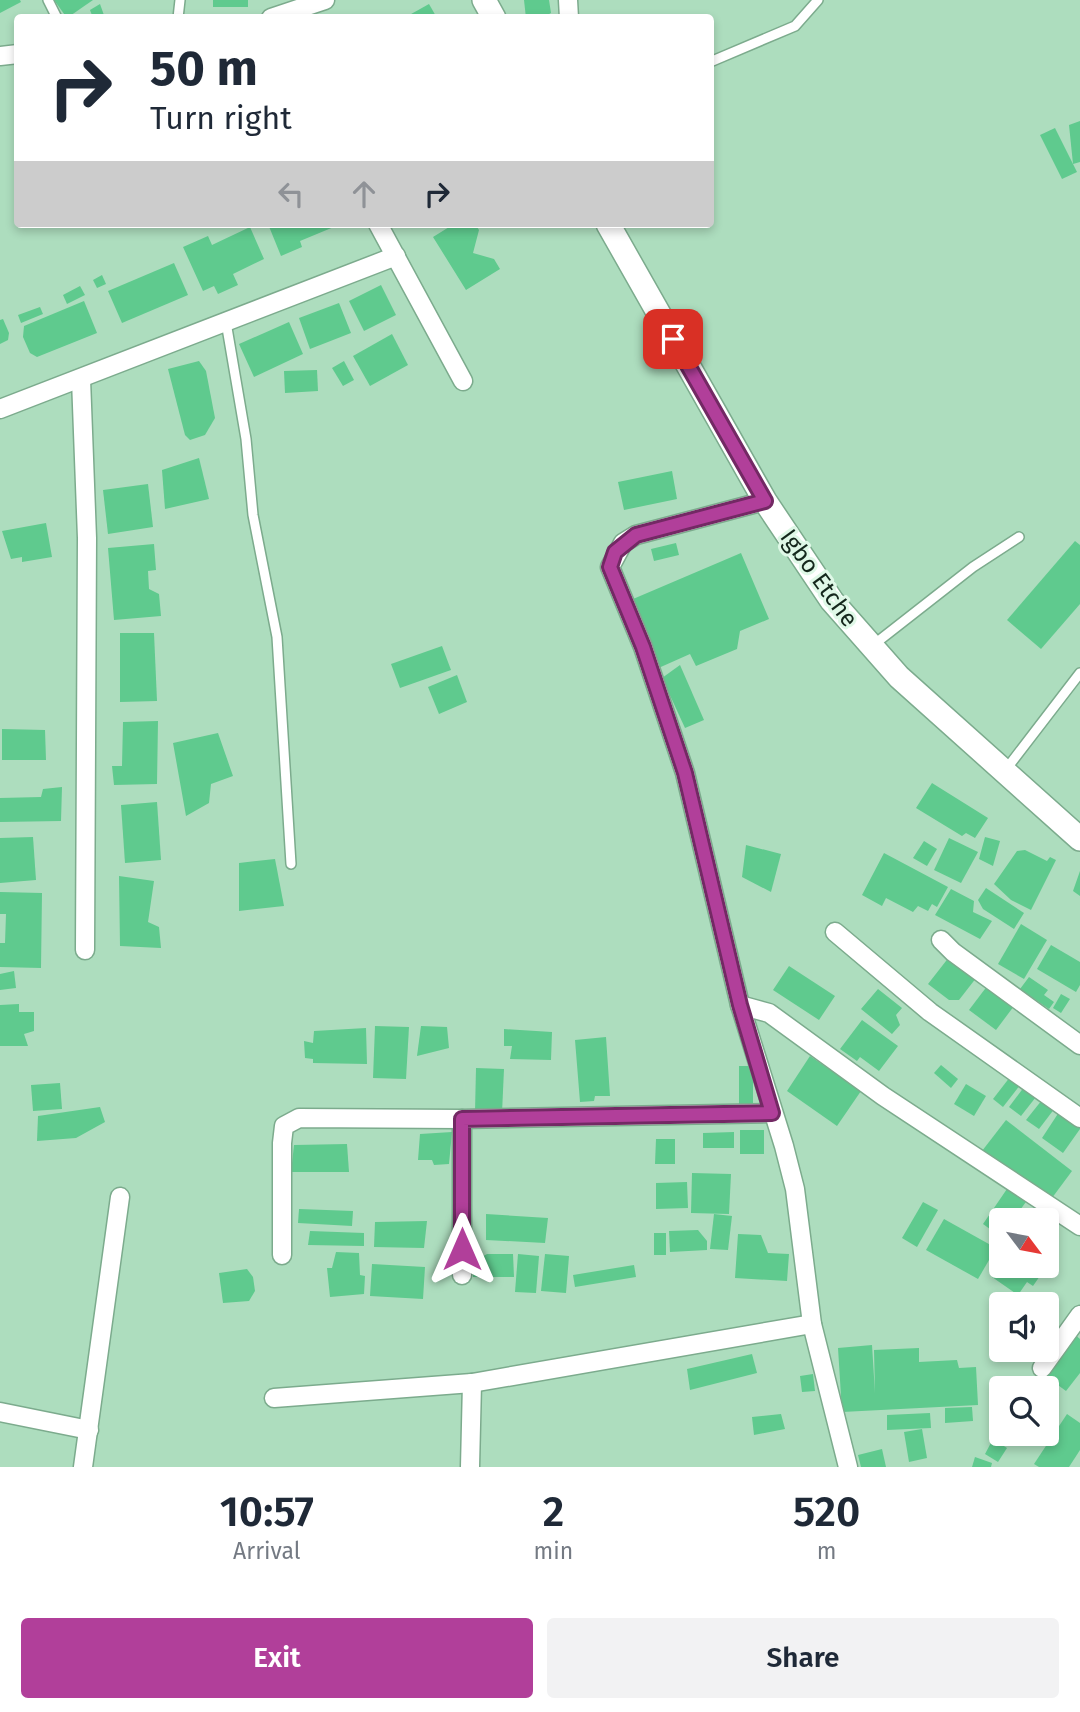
<!DOCTYPE html>
<style>
:root{--surface:#fff;--page:#f2f2f3;--text:#1f2937;--muted:#747a83;--accent:#b13f9a}
body{margin:0;font-family:"Fira Sans",sans-serif;background:var(--page);color:var(--text);height:100vh;display:flex;flex-direction:column;font-size:26px;white-space:nowrap}
*{box-sizing:border-box;margin:0}
p{font-size:23px;color:var(--muted)}
.icon{flex:none;width:38px;height:38px;fill:none;stroke:currentColor;stroke-width:2;stroke-linecap:round;stroke-linejoin:round}
.map{position:relative;height:1467px;overflow:hidden}
.details{display:flex;flex-direction:column;background:var(--surface);flex:1}
.details>*{flex:none}
.banner{position:absolute;left:14px;top:14px;width:700px;height:214px;border-radius:7px;box-shadow:0 4px 10px #0003;background:#fff;color:var(--text);overflow:hidden}
.needle{width:46px;rotate:122deg}
.buttons{position:absolute;left:989px;top:1208px;display:grid;gap:14px}
.buttons a{display:grid;place-items:center;width:70px;height:70px;border-radius:7px;background:var(--surface);box-shadow:0 4px 10px #0003;font-size:35px}
.pin{position:absolute;display:grid;place-items:center;width:60px;height:60px;color:#fff;margin:-30px;border-radius:14px;box-shadow:0 4px 10px #0006}
.me{position:absolute;width:77px;margin:-38px;rotate:0deg;stroke-linejoin:round;filter:drop-shadow(0 0 5px #0008)}
.turn{display:flex;align-items:center;gap:24px;height:147px;padding:0 21px;font-size:32px}
.turn .icon{width:91px;height:91px;stroke-width:2.5}
.turn b{display:block;font-size:49px;line-height:60px}
.lanes{display:flex;align-items:center;height:66px;padding:0 21px;background:#0003;justify-content:center;gap:35px;direction:ltr}
.lanes .off{opacity:.35}
.eta{display:flex;justify-content:space-evenly;align-items:center;height:119px;text-align:center}
.eta b{font-size:42px;font-weight:600;line-height:49px}
.primary-button{display:flex;gap:14px;margin-top:auto;padding:14px 21px}
.primary-button a{flex:1;height:80px;border-radius:7px;background:var(--accent);color:#fff;font-size:28px;font-weight:600;line-height:80px;text-align:center}
.primary-button a+a{background:var(--page);color:var(--text)}
.map>svg:first-child{display:block}
.building{fill:#5fca8e}
.lines{fill:none;stroke-linecap:round;stroke-linejoin:round}
.service-casing{stroke:#7cab8d;stroke-width:12}
.minor-casing{stroke:#7cab8d;stroke-width:21}
.tertiary-casing{stroke:#7cab8d;stroke-width:26}
.service{stroke:#fff;stroke-width:9}
.minor{stroke:#fff;stroke-width:18}
.tertiary{stroke:#fff;stroke-width:23}
.route-casing{stroke:#732964;stroke-width:18}
.route{stroke:#b13f9a;stroke-width:12}
.labels{text-anchor:middle;dominant-baseline:central;stroke-width:6;stroke-linejoin:round;paint-order:stroke}
.street-label{font-size:24px;fill:#14271c;stroke:#dff8e7}
</style>
<div class="map">
<svg width="1080" height="1467" viewBox="0 0 1080 1467">
<rect width="100%" height="100%" fill="#adddbe"/>
<!-- building -->
<g class="building">
<path d="M0,0h20l1,2 -21,11z"/>
<path d="M54,0h39l-26,18z"/>
<rect x="213" y="0" width="35" height="7"/>
<path d="M524,0h25l2,13 -9,5h-16z"/>
<path d="M100,4l5,14h-12l-3,-8z"/>
<path d="M429,4l8,14h-33z"/>
<path d="M1080,121v41l-7,2 -4,-39z"/>
<path d="M1055,128l22,44 -15,7 -22,-44z"/>
<path d="M268,224h73l-41,17 2,6 -21,9z"/>
<path d="M454,224h21l4,6 -6,23 21,6 6,10 -34,21 -33,-53z"/>
<path d="M250,227l14,32 -31,15 5,11 -20,9 -4,-8 -11,5 -20,-44 25,-11 4,9z"/>
<path d="M174,263l14,32 -66,28 -14,-32z"/>
<path d="M102,275l4,9 -9,4 -4,-8z"/>
<path d="M381,285l15,30 -32,16 -15,-30z"/>
<path d="M80,286l5,9 -18,9 -4,-9z"/>
<path d="M84,301l13,32 -60,24 -7,-4 -7,-16 1,-11z"/>
<path d="M339,303l12,30 -41,16 -11,-31z"/>
<path d="M40,307l3,7 -22,9 -3,-8z"/>
<path d="M3,319l6,14 -1,7 -8,4v-24z"/>
<path d="M289,322l14,32 -49,23 -15,-33z"/>
<path d="M392,334l16,31 -38,21 -17,-30z"/>
<path d="M199,361l7,10 9,47 -10,17 -15,5 -5,-5 -17,-66z"/>
<path d="M344,361l10,19 -11,6 -11,-18z"/>
<path d="M317,370l1,21 -33,2 -1,-22z"/>
<path d="M199,458l10,41 -44,10 -3,-39z"/>
<path d="M672,471l5,28 -53,11 -6,-28z"/>
<path d="M148,484l5,43 -45,7 -5,-44z"/>
<path d="M46,523l6,34 -30,5v-5l-11,2 -9,-28z"/>
<path d="M1075,541l5,4v59l-39,45 -34,-29z"/>
<path d="M676,543l3,12 -25,6 -3,-12z"/>
<path d="M154,544l2,26 -8,1 1,18 10,5 2,22 -47,4 -6,-72z"/>
<path d="M741,553l28,66 -29,12 -3,18 -41,17 -6,-12 -36,16 -28,-68z"/>
<path d="M120,633h34l3,68 -37,1z"/>
<path d="M442,646l9,24 -51,18 -9,-24z"/>
<path d="M680,665l24,55 -19,8 -23,-50z"/>
<path d="M457,675l10,27 -28,12 -11,-27z"/>
<path d="M158,721l-1,63 -43,1 -2,-19h10l1,-44z"/>
<path d="M2,729l43,1 1,30h-44z"/>
<path d="M218,733l15,43 -22,8 -2,19 -23,13 -13,-73z"/>
<path d="M932,783l56,35 -13,20 -9,-5 -4,3 -46,-28z"/>
<path d="M62,787l-1,34 -61,1v-24l41,-1 2,-8z"/>
<path d="M157,802l4,58 -36,3 -4,-58z"/>
<path d="M33,837l3,43 -36,3v-45z"/>
<path d="M985,837l15,4 -7,25 -14,-7z"/>
<path d="M949,838l29,14 -17,31 -27,-13z"/>
<path d="M924,841l13,8 -10,17 -14,-8z"/>
<path d="M746,845l35,9 -10,38 -29,-15z"/>
<path d="M1025,850l22,11 3,-4 6,3 -25,50 -20,-10 -17,-16 23,-33z"/>
<path d="M884,853l64,34 -11,20 -5,-3 -4,7 -10,-5 -5,6 -27,-14 -4,8 -20,-11z"/>
<path d="M275,859l9,47 -45,5v-48z"/>
<path d="M1080,871v25l-7,-5z"/>
<path d="M119,876l35,5 -6,41 11,5 2,21 -41,-2z"/>
<path d="M986,888l38,25 -10,16 -31,-20 -5,-9z"/>
<path d="M951,889l23,12 -1,11 19,9 -12,18 -45,-24z"/>
<path d="M0,892l42,1 -1,75 -41,-1v-24h5l1,-29h-6z"/>
<path d="M1021,924l26,16 -23,39 -26,-15z"/>
<path d="M1051,945l29,17v23l-4,7 -39,-23z"/>
<path d="M953,952l27,21 -21,27h-10l-21,-16z"/>
<path d="M789,966l46,30 -16,24 -46,-30z"/>
<path d="M14,971l2,17 -16,2v-16z"/>
<path d="M1029,977l19,13 -4,5 10,7 -5,7 -29,-20z"/>
<path d="M991,981l26,21 -21,28 -27,-20z"/>
<path d="M878,989l24,19 -6,7 4,10 -8,9 -31,-25z"/>
<path d="M1061,994l9,5 -9,14 -8,-5z"/>
<path d="M19,1004v8h15v19l-10,3 4,12h-28v-41z"/>
<path d="M862,1020l36,26 -19,25 -19,-14 -3,4 -17,-12z"/>
<path d="M375,1026l34,1 -3,52 -33,-1z"/>
<path d="M421,1026l26,1 2,21 -32,8z"/>
<path d="M366,1028l1,36 -54,-1v-4l-8,-1 -1,-17 9,2 1,-12z"/>
<path d="M504,1029l48,3 -1,28 -41,-1 2,-13h-8z"/>
<path d="M606,1037l4,59h-15l-1,5 -14,1 -5,-62z"/>
<path d="M810,1056l51,35 -24,35 -50,-35z"/>
<path d="M941,1065l17,14 -7,9 -17,-15z"/>
<rect x="739" y="1066" width="14" height="39"/>
<path d="M476,1068l28,1 -2,44 -27,-1z"/>
<path d="M1017,1068l10,8 -24,31 -10,-8z"/>
<path d="M1030,1079l13,9 -22,28 -12,-9z"/>
<path d="M60,1083l2,26 -29,2 -2,-26z"/>
<path d="M966,1084l20,12 -12,20 -20,-12z"/>
<path d="M1046,1095l12,9 -19,25 -13,-9z"/>
<path d="M1063,1106l17,12v11l-17,24 -21,-15z"/>
<path d="M100,1107l5,15 -29,16 -39,3 1,-25z"/>
<path d="M1006,1120l66,51 -23,31 -67,-51z"/>
<rect x="740" y="1130" width="24" height="24"/>
<path d="M452,1132l-3,32 -15,1 -2,-5h-14l2,-26z"/>
<path d="M734,1132v16h-31v-15z"/>
<path d="M656,1139h19v25h-20z"/>
<path d="M347,1144l2,28h-58l3,-27z"/>
<path d="M692,1173l39,1 -2,40 -38,-1z"/>
<path d="M687,1182l1,26 -32,1v-26z"/>
<path d="M1009,1186l19,13 -15,21h-12v17l-18,-13z"/>
<path d="M923,1202l15,8 -21,37 -15,-9z"/>
<path d="M299,1209l54,2 -1,15 -54,-3z"/>
<path d="M486,1214l62,4 -3,25 -59,-3z"/>
<path d="M714,1214l18,2 -4,34 -18,-1z"/>
<path d="M944,1219l52,29 -18,31 -52,-29z"/>
<path d="M427,1221l-3,27 -50,-1 1,-25z"/>
<path d="M698,1230l9,11v9l-37,2 -1,-21z"/>
<path d="M310,1231l54,2v13l-56,-1z"/>
<rect x="654" y="1233" width="12" height="22"/>
<path d="M738,1234l23,1 7,18 21,1 -2,27 -52,-3z"/>
<path d="M336,1252l23,1 1,22 5,1 -1,18 -34,3 -3,-29h5z"/>
<path d="M487,1254h26l1,23h-41v-15z"/>
<path d="M518,1254l21,2 -3,37 -21,-1z"/>
<path d="M545,1254l24,2 -3,37 -25,-2z"/>
<path d="M372,1264l53,3 -2,32 -53,-3z"/>
<path d="M634,1265l2,12 -61,10 -2,-12z"/>
<path d="M1001,1265h39l-3,5 5,3 -9,13 -6,-4 -9,13 -26,-18z"/>
<path d="M247,1269l6,8 2,14 -6,10 -26,2 -4,-30z"/>
<path d="M1073,1333l7,6v34l-14,18 -23,-17z"/>
<path d="M872,1345l3,48 -1,-43 45,-2v14l38,-2 2,8 17,-1 2,38 -136,7 -4,-64z"/>
<path d="M752,1354l5,19 -67,17 -3,-21z"/>
<path d="M813,1374l2,17 -13,1 -2,-16z"/>
<path d="M1014,1381l22,2 -1,5h-21z"/>
<path d="M972,1407l1,14 -28,2v-15z"/>
<path d="M930,1413l1,15 -44,2v-15z"/>
<path d="M781,1414l4,15 -31,6 -2,-18z"/>
<path d="M1067,1414l13,9v27l-11,17h-30l-5,-3z"/>
<path d="M1001,1418v15h14l-3,7 -18,-11z"/>
<path d="M922,1429l5,29 -18,4 -5,-30z"/>
<path d="M993,1439l14,9 -9,14 -13,-8z"/>
<path d="M882,1449l4,18h-25l-3,-12z"/>
<path d="M975,1457l17,6 -1,4h-19z"/>
</g>
<g class="lines">
<!-- service casing -->
<g class="service-casing">
<g id="service">
<path d="M48,0l9,18"/>
<path d="M178,18l2,-18"/>
<path d="M710,62l85,-36 23,-26"/>
<path d="M226,322l20,117 7,76 24,122 14,227"/>
<path d="M872,646l101,-79 46,-30"/>
<path d="M1004,772l76,-99"/>
</g>
</g>
<!-- minor casing -->
<g class="minor-casing">
<g id="minor">
<path d="M568,0l1,18"/>
<path d="M271,18l54,-18"/>
<path d="M0,56l18,-2"/>
<path d="M378,224l85,157"/>
<path d="M81,379l6,159 -2,412"/>
<path d="M0,409l396,-153"/>
<path d="M765,501l-129,34 -13,8 -13,24 33,80 42,126 55,232 44,141 11,43 17,135 36,143"/>
<path d="M835,932l95,80 150,106"/>
<path d="M941,940l12,12 127,93"/>
<path d="M740,1005l29,8 114,83 197,130"/>
<path d="M462,1119v156"/>
<path d="M282,1255v-112l2,-17 15,-8 163,1 310,-6"/>
<path d="M1042,1368l38,-53"/>
<path d="M274,1398l198,-15 340,-59"/>
<path d="M0,1412l89,18"/>
<path d="M83,1467l37,-270"/>
<path d="M470,1467l2,-84"/>
</g>
</g>
<!-- tertiary casing -->
<g class="tertiary-casing">
<g id="tertiary">
<path d="M484,0l10,18"/>
<path d="M608,224l157,277 67,100 67,76 181,162"/>
</g>
</g>
<!-- service -->
<use href="#service" class="service"/>
<!-- minor -->
<use href="#minor" class="minor"/>
<!-- tertiary -->
<use href="#tertiary" class="tertiary"/>
</g>
<g class="lines">
<!-- route casing -->
<g class="route-casing">
<path id="route" d="M462,1249v-130l310,-6 -32,-108 -55,-232 -42,-126 -33,-80 5,-15 21,-17 129,-34 -92,-162"/>
</g>
<!-- route -->
<use href="#route" class="route"/>
</g>
<g class="labels">
<!-- street labels -->
<g class="street-label">
<text transform="translate(819 578) rotate(54)">Igbo Etche</text>
</g>
</g>
</svg>
<div class="buttons">
<a><svg class="needle" viewBox="-14 -14 28 28"><path d="M0-13l5 13h-10z" fill="#e53935"/><path d="M0 13l5-13h-10z" fill="#747a83"/></svg></a>
<a><svg class="icon" aria-label="sound" viewBox="0 0 24 24"><path d="M4 9h4l5-4v14l-5-4H4zM17 9q2 3 0 6"/></svg></a>
<a><svg class="icon" aria-label="search" viewBox="0 0 24 24"><circle cx="10" cy="10" r="6"/><path d="M15 15l6 6"/></svg></a>
</div>
<div class="pin" style="left:673px;top:339px;background:#d93025"><svg class="icon" aria-label="arrive" viewBox="0 0 24 24"><path d="M6 21V4h12l-3 4 3 4H6"/></svg></div>
<svg class="me" style="left:462px;top:1249px" viewBox="-20 -20 40 40"><path d="M0-17L14 15 0 8-14 15z" fill="#b13f9a" stroke="#fff" stroke-width="4"/></svg>
<div class="banner">
<div class="turn"><svg class="icon" aria-label="right" viewBox="0 0 24 24"><path d="M7 20v-9h11M14 6l5 5-5 5"/></svg><div><b>50 m</b>Turn right</div></div>
<div class="lanes"><svg class="icon off" aria-label="left" viewBox="0 0 24 24"><path d="M17 20v-9H6M10 6l-5 5 5 5"/></svg><svg class="icon off" aria-label="ahead" viewBox="0 0 24 24"><path d="M12 20V5M6 11l6-6 6 6"/></svg><svg class="icon" aria-label="right" viewBox="0 0 24 24"><path d="M7 20v-9h11M14 6l5 5-5 5"/></svg></div>
</div>
</div>
<section class="details">
<div class="eta">
<div><b>10:57</b><p>Arrival</p></div>
<div><b>2</b><p>min</p></div>
<div><b>520</b><p>m</p></div>
</div>
<div class="primary-button"><a>Exit</a><a>Share</a></div>
</section>
